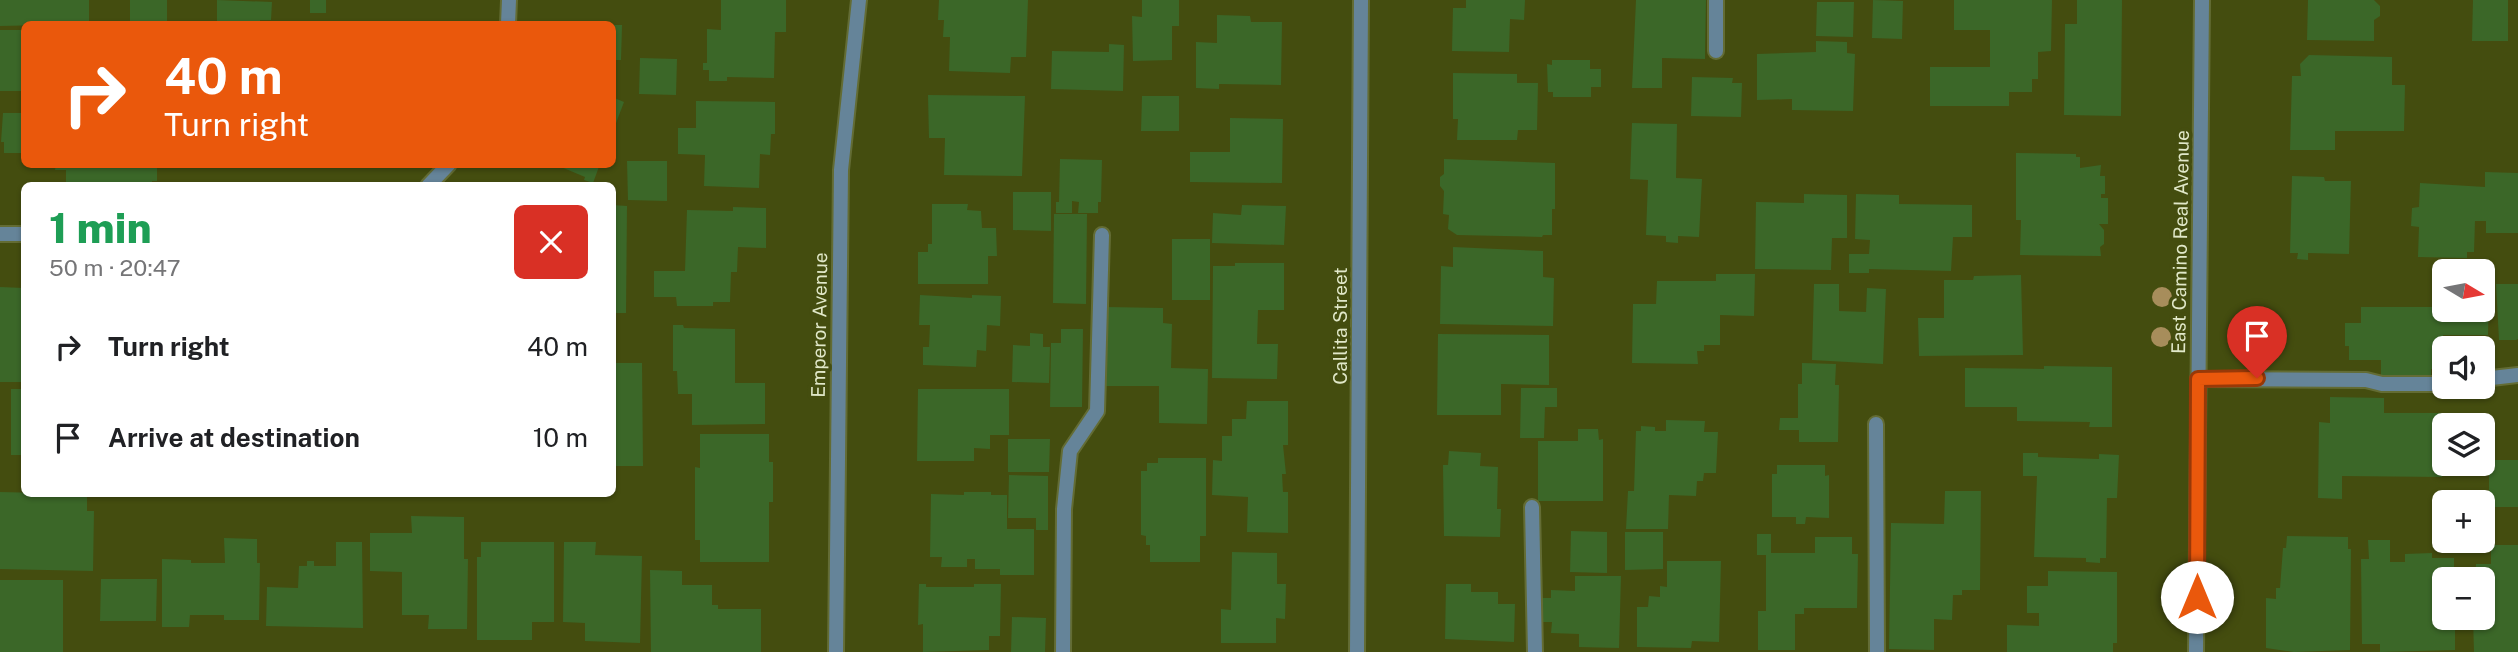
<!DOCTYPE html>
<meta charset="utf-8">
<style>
:root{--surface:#fff;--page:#f2f2f2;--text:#202124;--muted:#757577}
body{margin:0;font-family:"Public Sans",sans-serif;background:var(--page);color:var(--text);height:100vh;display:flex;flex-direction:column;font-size:26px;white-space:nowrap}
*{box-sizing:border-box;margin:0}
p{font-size:23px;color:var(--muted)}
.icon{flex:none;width:38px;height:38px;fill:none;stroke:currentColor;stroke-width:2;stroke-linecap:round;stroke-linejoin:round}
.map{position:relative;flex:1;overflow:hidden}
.drawer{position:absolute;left:21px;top:182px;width:595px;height:315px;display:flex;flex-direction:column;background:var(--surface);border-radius:10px;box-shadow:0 2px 5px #0004}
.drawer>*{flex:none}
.banner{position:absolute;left:21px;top:21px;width:595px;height:147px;border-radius:10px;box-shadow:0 2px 5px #0004;background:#ea580c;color:#fff;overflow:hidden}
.needle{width:46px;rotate:100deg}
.tools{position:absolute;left:2432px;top:259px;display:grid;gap:14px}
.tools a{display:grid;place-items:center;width:63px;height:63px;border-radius:10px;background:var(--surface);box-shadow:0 2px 5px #0004;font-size:35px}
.pin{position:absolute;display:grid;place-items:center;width:60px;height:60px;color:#fff;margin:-72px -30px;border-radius:50% 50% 50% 0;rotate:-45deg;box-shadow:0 0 7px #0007}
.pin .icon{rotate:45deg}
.me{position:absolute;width:77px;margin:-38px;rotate:0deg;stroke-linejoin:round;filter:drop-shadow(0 0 5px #0008)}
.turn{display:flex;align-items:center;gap:24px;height:147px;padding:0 28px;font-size:32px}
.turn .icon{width:91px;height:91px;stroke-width:2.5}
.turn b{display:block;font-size:49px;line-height:60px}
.round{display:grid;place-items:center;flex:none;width:74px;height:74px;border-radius:10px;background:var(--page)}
.headline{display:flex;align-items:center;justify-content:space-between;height:119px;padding:0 28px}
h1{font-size:42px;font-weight:800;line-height:52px;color:#1e9e55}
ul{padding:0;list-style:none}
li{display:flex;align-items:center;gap:21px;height:91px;padding:0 28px}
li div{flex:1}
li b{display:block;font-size:26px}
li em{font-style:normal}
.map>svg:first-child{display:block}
.building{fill:#3b6728}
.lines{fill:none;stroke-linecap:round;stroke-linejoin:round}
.service-casing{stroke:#636c34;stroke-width:18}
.minor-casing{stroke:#636c34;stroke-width:18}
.tertiary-casing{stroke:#636c34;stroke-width:18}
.service{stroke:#658499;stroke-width:14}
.minor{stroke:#658499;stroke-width:14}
.tertiary{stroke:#658499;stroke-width:14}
.tree{fill:#a78d5b}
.route-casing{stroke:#983908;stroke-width:18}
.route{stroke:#ea580c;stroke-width:12}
.labels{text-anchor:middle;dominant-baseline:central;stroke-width:7;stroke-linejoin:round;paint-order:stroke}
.street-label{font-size:19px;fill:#e1e8c9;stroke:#444d0f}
</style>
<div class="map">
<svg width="2518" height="652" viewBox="0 0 2518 652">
<rect width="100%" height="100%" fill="#444d0f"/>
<!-- building -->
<g class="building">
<path d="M0,0h89v24l-89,2z"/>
<rect x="130" y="0" width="37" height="24"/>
<path d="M217,0l55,2 -1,18h-11v4h-43z"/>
<rect x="310" y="0" width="16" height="13"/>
<path d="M721,0h65v32h-11l-1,46 -47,-1v4h-18v-11h-6v-7h4v-34l14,1z"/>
<path d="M939,0h89l-2,57h-15l-1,16 -61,-2 1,-34h-7l1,-17h-6z"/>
<path d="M1142,0h37v26h-7v34l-39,1 -1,-45 10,1z"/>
<path d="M1466,0h59l-1,20 -14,-1 -1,33 -57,-1 1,-43h13z"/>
<path d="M1636,0h70l-1,59 -43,-1v30h-30z"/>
<path d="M1873,0l30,1 -1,38 -30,-1z"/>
<path d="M1954,0h98l-1,51 -13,1v27h-6v13h-23v14h-79v-39h60v-37h-36z"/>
<path d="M2077,0h45l-1,116 -57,-1 1,-91h12z"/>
<path d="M2308,0h66l6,6v10l-6,4v21l-67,-1z"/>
<path d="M2473,0h35v41h-36z"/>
<path d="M1817,2h37l-1,35 -37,-1z"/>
<path d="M1217,15l33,1 1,6h31l-1,63 -62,-1v5l-23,-1v-46l21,1z"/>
<path d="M612,25h10l-1,35h-9z"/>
<rect x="0" y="30" width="24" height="61"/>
<path d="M1816,41l31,1v11l8,1 -2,57 -61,-1v-11l-35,1v-46l59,-2z"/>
<path d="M1109,44l15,1 -1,46 -72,-2 1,-38 57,1z"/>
<path d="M2309,55l83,2v28h13l-1,46h-69v19h-45l2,-74h9l-1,-12z"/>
<path d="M640,58l37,1 -1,36 -37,-1z"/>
<path d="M1552,60h38v9h11v18h-10v10h-38v-5h-5l-1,-28 5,1z"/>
<path d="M1453,73l64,1v9h21l-1,47h-19l-1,10h-60l1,-21h-5z"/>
<path d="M1692,77l41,1 -1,5h10l-1,34 -50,-1z"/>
<path d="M928,95l97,1 -3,80 -78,-1 1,-37h-16z"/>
<path d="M1142,96h37v35h-38z"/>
<path d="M612,97l12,5 -11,29h-1z"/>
<path d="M696,101l79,1v32h-4l-1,21 -10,-1 -1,34 -55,-2 1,-31 -27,-1v-26h18z"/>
<path d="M3,113h21v40h-20v-11h-3z"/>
<path d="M1230,118l53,1 -1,64 -92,-1v-30h40z"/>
<path d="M1632,123l45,1 -1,54 26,1 -3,58 -21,-1v7l-12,-1v-6l-20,-1 2,-55 -18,-1z"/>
<path d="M2016,153l60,1v3h4v11l21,-3 -1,11h5v18h-4v4h7v26h-9l5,6v14l-4,3 1,9 -81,-1 1,-35h-5z"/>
<path d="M1060,159l42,1 -1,42h-3v11h-20l1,-11 -7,-1v12h-16v-11h3z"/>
<path d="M1444,159l111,4v46h-3v26h-9l-1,2 -85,-2 -9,-6 1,-14 -6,-1 1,-23 -4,-5v-9l4,-3z"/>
<path d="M627,161h40v40l-39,-1z"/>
<path d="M56,164h101v17h-5v5h-86v-16h-11z"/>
<path d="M554,164h46l-7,19 -9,-3 1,-3z"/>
<path d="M2485,172l33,1v60h-32v-12h-11l-1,31h-7v6l-49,-1 1,-30 -8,-1 1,-18 7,-1 1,-24 65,4z"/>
<path d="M2292,176l32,1 1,4h26l-2,73 -41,-1v7l-11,-1 1,-6h-8z"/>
<path d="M1013,192h38v39l-38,-1z"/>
<path d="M1804,194l43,1v43h-15l-1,32 -76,-1 1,-67 48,1z"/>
<path d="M1856,194l43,1v9l73,1v32h-19l-2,34 -82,-2v4h-20v-19h20l1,-14 -15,-1z"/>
<path d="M932,204h36l-1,6 14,1 1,17h14l1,28h-9v28h-70v-32h10v-8h4z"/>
<path d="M612,205l15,1 -1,107h-14z"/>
<path d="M1242,205l44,1 -2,39 -72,-2 1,-30 28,2z"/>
<path d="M733,207l33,1v40l-28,-1 -1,25h-6l-1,30h-17v4h-36l-1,-9h-22v-26h31l2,-61 46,1z"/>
<path d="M1054,214h33l-1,90 -33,-1z"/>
<rect x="1172" y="239" width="38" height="61"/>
<path d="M1453,247l90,4v26l11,1 -1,48 -113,-2 1,-58 12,1z"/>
<path d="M1235,263h49v47h-26l-1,34h21l-1,35 -65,-1 1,-112h22z"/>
<path d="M1716,274h39l-1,42 -34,-1v30h-16v6h-7l1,13 -66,-1 1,-59h23l1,-23h59z"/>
<path d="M2021,275l2,80 -104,1 -1,-38h26v-38h29l1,-4z"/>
<path d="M2439,278h6v32h38v-13h6l-1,38h-45v34h-12v11h-50v-20h-32v-14h-4v-23h16v-16h78z"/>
<path d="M1814,284h25v27l27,1 1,-24 19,1 -3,75 -71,-4z"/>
<path d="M2496,284h22v55l-2,1h-17z"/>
<path d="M0,287l24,1v94h-24z"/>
<path d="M920,295l52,3v-3l29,1 -1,30 -13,-1 -1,26 -9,-1 -1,17 -53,-2v-18h6l1,-22h-11z"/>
<path d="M1107,307l56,1v15l9,1 -1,44 37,1 -1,55 -48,-1v-37h-53z"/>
<path d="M673,325h10l1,3 51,1v54h30v41l-73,1v-31h-14l-1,-23h-4z"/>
<path d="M1061,329h22l-1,78h-32l1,-64h10z"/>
<path d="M1030,333l13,1v13h7l-1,36 -37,-1 1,-37 17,1z"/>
<path d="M1438,334l111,1v50l-48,-1v31h-64z"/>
<path d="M612,363h30l1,103h-31z"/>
<path d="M1802,363l34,1 -1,21h4l-1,57h-39v-12h-20l1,-12h18v-34h4z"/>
<path d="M2044,366l68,1v60h-23l1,-5 -73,-1v-14h-52v-39l79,1z"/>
<path d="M1521,388h36v19h-12l-1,31h-24z"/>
<path d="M11,389h13v69h-3v-3h-10z"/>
<path d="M918,389h91v46h-19v14l-16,-1v13h-57z"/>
<path d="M2330,397l54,1v15h59l-1,64 -100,-1v23l-24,-1 1,-76 11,1z"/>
<path d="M1247,401h41v44h-5l3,29h-4l1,18h5v41l-41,-1 1,-35 -36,-2 1,-35 9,1v-25h10v-17h14z"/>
<path d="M1666,420l39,1 -1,11h14l-2,41h-12l-1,8h-6l-1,15 -27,-1 -1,34h-42l2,-38h6l2,-60h5v-5l14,1v4h11z"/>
<path d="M1578,429h20l1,11 4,-1v62h-65v-60h40z"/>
<path d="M700,434h69v28h4v40h-4v60h-69v-22h-5v-73l5,1z"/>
<path d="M1008,439h42l-1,33h-41z"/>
<path d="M1449,451l32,2 -1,13 18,1 -1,42h4l-1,28 -56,-1 -1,-71h5z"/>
<path d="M2023,453h15v4l61,2v-5l20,1 -2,43h-10l-1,60h-6v5l-14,-1v-4l-52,-1 3,-81h-14z"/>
<path d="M1158,458h48v78h-6v26h-50v-17h-4v-9l-5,-1v-64h6v-8h11z"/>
<rect x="2489" y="460" width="29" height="47"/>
<path d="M1777,465h48v11l4,-1v43l-23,-1 -1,7h-9v-7h-24v-43h5z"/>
<path d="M1009,475l39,1v54h-12v-12h-28z"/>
<path d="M1945,491h36l-1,99h-18v5h-9l-1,25 -18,-1v31l-45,-1 2,-126 53,1z"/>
<path d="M0,492l87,2v17h7l-1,60 -93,-2z"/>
<path d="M964,492h27v3h16v34h27v46h-34v-6h-25v-10h-8v8h-26l1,-10h-12l1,-63 33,1z"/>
<path d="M411,516l53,1v42h4l-1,70h-39l1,-14h-27v-43l-32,-1v-38h42z"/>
<path d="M1571,531l36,1v41l-37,-1z"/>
<path d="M1625,532h38v37l-38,1z"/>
<path d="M1757,534h14v19h44v-16h37v17h6l-1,54h-53v6h-9v36h-37v-39h8v-56h-9z"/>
<path d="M2287,536l61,1v12h3l-1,101 -56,2 -28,-4v-50l10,1v-11h4l3,-40h3z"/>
<path d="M224,538l33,1v24h3l-1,57h-35v-5h-34l-1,12h-27v-68l29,1v3h34z"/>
<path d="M2368,540h22v22h15v-8l27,-1v5h22v21h-9v39h10v32l-75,2v-8h-18l-1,-85h8z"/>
<path d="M336,542h26l1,86 -97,-2 1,-39 31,1 1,-22h8v-5h7v5h22z"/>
<path d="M481,542h73v80h-22v18h-55v-83h4z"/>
<path d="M564,542h32l-1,13 47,1 -2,87 -55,-2v-18l-22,-1z"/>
<path d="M2491,545h27v107h-44l-1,-34h10v-39h-8l1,-15h15z"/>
<path d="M1232,552l45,1v31h9l-1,35 -9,-1v25h-55v-34l10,1z"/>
<path d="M1667,561h54l-2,81 -27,-1 -1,7 -54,-1v-40h11l1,-11 11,1v-11l7,1z"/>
<path d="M650,570l32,1v14h30v20h6v4h43v43h-110z"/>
<path d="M2048,571l69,1v71h-4v9h-106v-27l32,1v-13h-12v-27h21z"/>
<path d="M1575,576h46l-2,72 -40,-1v-13l-28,-1 1,-11h-12v-24h11v-8l24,1z"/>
<path d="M101,579h56l-1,42h-56z"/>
<rect x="0" y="580" width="63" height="72"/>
<path d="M919,584h7v3h48v-3h27l-1,52h-11v14l-66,2v-28l-5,1z"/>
<path d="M1446,584h25v8h27v12h17l-1,38 -69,-3z"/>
<path d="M1012,617l34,1 -1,34h-34z"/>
</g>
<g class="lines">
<!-- service casing -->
<g class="service-casing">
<g id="service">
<path d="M1716,51v-51"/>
<path d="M2198,379l168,1 16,4h63"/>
<path d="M2483,379l35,-4"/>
<path d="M1876,424l1,228"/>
<path d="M1532,507l3,145"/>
<path d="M1063,652l1,-143 6,-58 27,-40 5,-176"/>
</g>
</g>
<!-- minor casing -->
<g class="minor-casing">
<g id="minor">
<path d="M508,24l1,-24"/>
<path d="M428,186l21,-22"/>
<path d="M0,234h24"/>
<path d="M836,652l5,-482 18,-170"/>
<path d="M1357,652l4,-652"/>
</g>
</g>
<!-- tertiary casing -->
<g class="tertiary-casing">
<path id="tertiary" d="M2196,652l6,-652"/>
</g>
<!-- service -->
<use href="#service" class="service"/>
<!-- minor -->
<use href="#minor" class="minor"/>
<!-- tertiary -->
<use href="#tertiary" class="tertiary"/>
</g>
<!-- trees -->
<g class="tree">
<circle cx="2162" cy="297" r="10"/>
<circle cx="2161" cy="337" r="10"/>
</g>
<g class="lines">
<!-- route casing -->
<g class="route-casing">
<path id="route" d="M2197,597l1,-218 59,-1"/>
</g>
<!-- route -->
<use href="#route" class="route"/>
</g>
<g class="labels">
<!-- street labels -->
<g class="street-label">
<text transform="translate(2180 242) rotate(-89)">East Camino Real Avenue</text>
<text transform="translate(819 325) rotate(-89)">Emperor Avenue</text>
<text transform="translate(1340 326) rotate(-90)">Callita Street</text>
</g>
</g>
</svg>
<div class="tools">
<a><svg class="needle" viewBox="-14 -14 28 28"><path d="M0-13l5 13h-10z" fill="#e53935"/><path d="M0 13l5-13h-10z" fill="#757577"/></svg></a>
<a><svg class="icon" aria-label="sound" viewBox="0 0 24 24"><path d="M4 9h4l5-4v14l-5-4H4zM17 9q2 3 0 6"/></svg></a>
<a><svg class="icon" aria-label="layers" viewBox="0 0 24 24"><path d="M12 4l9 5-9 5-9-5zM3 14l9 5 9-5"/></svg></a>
<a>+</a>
<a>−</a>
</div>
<div class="pin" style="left:2257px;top:378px;background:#d93025"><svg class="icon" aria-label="arrive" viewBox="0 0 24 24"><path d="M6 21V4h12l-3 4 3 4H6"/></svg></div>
<svg class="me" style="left:2197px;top:597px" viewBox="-20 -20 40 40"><circle r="19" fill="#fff"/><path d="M0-13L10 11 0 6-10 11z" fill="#ea580c"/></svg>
<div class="banner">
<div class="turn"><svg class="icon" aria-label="right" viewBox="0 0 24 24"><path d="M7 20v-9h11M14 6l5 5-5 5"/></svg><div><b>40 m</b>Turn right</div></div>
</div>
<section class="drawer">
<div class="headline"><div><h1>1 min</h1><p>50 m · 20:47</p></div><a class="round" style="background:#d93025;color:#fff"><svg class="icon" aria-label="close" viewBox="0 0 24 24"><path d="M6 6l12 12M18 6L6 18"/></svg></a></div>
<ul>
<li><svg class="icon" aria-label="right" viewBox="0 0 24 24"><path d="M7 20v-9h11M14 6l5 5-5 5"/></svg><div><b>Turn right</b></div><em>40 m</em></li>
<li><svg class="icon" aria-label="arrive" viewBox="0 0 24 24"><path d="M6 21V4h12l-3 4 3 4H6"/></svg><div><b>Arrive at destination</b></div><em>10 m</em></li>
</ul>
</section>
</div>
